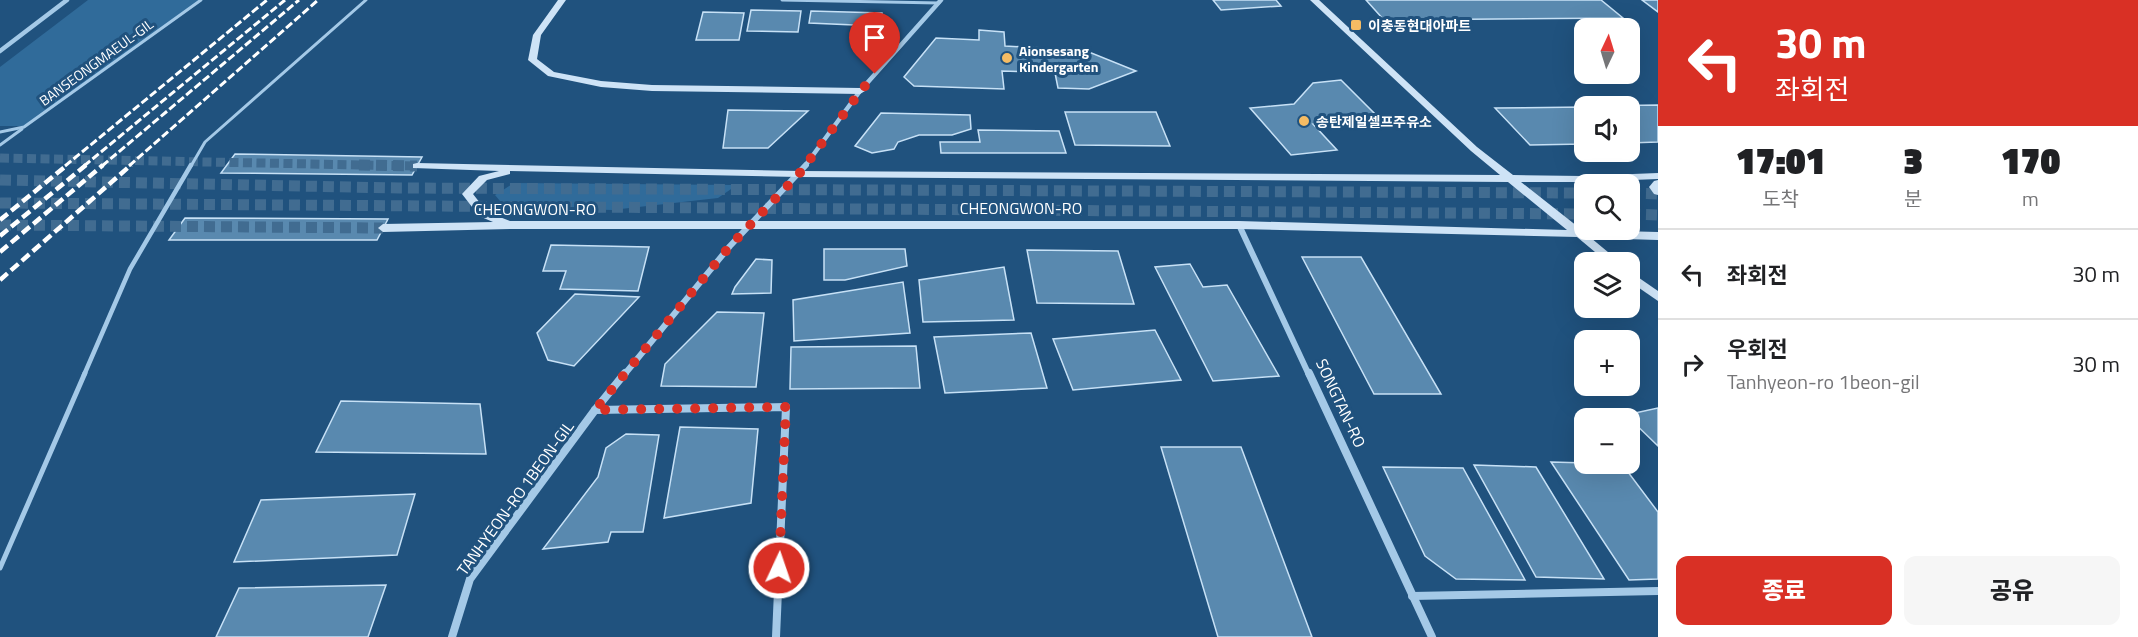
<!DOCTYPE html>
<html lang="ko">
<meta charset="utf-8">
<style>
:root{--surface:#fff;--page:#f6f6f6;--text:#202124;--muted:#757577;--line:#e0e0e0;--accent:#d93025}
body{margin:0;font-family:"Titillium Web","Noto Sans KR",sans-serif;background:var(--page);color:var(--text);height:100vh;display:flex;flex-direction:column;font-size:22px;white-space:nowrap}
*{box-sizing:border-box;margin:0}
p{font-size:20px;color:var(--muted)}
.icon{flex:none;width:33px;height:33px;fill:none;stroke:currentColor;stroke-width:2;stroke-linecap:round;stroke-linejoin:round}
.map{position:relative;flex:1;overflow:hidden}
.sheet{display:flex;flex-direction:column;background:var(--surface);width:480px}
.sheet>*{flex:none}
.top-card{background:#d93025;color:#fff;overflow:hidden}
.needle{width:39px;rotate:4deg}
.buttons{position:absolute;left:1574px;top:18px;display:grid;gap:12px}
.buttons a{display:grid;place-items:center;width:66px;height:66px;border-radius:12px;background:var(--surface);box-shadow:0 6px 24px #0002;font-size:30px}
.pin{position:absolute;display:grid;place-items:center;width:51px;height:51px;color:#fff;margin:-62px -26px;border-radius:50% 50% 50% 0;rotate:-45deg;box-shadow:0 0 6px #0007}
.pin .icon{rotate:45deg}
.me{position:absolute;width:66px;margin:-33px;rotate:3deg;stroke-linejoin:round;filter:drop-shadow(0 0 4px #0008)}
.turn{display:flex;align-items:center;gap:21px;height:126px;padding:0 18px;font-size:27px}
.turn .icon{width:78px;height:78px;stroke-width:2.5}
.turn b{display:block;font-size:42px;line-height:51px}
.eta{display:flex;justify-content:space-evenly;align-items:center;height:102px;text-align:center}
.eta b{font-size:36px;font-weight:800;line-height:42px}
.action{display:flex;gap:12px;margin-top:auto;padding:12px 18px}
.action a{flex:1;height:69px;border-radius:12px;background:var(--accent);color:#fff;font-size:24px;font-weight:800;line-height:69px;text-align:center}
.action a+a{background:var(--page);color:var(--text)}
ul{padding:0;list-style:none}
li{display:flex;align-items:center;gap:18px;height:90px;padding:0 18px;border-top:2px solid var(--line)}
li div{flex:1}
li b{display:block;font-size:22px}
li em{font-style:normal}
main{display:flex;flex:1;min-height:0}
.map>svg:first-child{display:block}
.green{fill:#306b9a}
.building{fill:#5989af;stroke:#c7e1f6;stroke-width:1.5}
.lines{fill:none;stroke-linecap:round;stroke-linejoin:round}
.secondary-tunnel-far1{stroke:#416c91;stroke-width:9;stroke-dasharray:9 4.5;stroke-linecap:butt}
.secondary-tunnel{stroke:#416c91;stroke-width:11;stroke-dasharray:11 6;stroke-linecap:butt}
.lane-far2{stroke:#a4c9e7;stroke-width:3}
.lane-far1{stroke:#a4c9e7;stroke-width:4.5}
.lane{stroke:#a4c9e7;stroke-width:5}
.street-far2{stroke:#a4c9e7;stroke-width:4.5}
.street-far1{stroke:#a4c9e7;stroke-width:6}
.street{stroke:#a4c9e7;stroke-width:8}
.secondary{fill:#cee3f6;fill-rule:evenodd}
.rail-far1{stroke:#fff;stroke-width:3;stroke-dasharray:8 3;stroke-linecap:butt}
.rail{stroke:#fff;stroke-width:4.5;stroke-dasharray:10 4.5;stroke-linecap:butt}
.route{stroke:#d93025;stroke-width:10;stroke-dasharray:0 18}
.poi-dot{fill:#f5bc64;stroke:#20527e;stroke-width:2}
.labels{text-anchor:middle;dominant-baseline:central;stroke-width:6;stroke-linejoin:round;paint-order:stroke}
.far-poi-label{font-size:14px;font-weight:bold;fill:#fff;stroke:#20527e;text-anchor:start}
.far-street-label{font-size:14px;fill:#fff;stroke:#20527e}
.street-label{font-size:16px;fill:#fff;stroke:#20527e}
</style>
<main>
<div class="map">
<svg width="1658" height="637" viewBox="0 0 1658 637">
<rect width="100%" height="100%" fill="#20527e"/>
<!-- green -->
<g class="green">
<path d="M88,0h112l-175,126h-25v-59z"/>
<path d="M514,183l223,2 -19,13 -106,12 -107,-3 -10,-12z"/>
</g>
<!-- building -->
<g class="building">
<path d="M1213,0h63l5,6 -60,4z"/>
<path d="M1366,0h235l22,18 -239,2z"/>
<path d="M1642,0h16v12z"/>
<path d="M751,10l50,1 -3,21 -51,-1z"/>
<path d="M811,11l71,2 -1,17 -28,-1 1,-4 -45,-2z"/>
<path d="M703,12l41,1 -5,27h-43z"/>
<path d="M979,30l25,2 1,14 79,4 52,21 -47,18 -31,-1 -3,-15 -53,-2 2,18 -90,-3 -10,-9 32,-39 43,2z"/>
<path d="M1341,80l38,38 -66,6 24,26 -46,5 -41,-47 44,-4 19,-21z"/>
<path d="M1658,105v37l-29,1v-37h-36z"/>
<path d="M1584,107v37l-54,1 -35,-37z"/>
<path d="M728,110l80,1 -40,37h-45z"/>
<path d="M1065,112h91l14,34 -95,-1z"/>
<path d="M881,113l89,2 1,14 -19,6h-33l-21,7 -4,7 -22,4 -17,-7z"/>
<path d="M978,130l81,1 7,22h-125l-1,-11h40z"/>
<path d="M235,154l187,3 -10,18 -191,-2z"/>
<path d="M185,218l203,1 -11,21h-208z"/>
<path d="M551,245l98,2 -11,44 -78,-2 6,-18h-23z"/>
<path d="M824,249h81l2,17 -62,14h-21z"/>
<path d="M1027,250l91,1 16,53 -97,-1z"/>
<path d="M1302,257h59l80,137h-67z"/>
<path d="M756,259l16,1 -1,33 -39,1 3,-7z"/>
<path d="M1190,264l13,23 24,-2 52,91 -66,5 -58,-114z"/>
<path d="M1004,267l10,53 -91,2 -4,-42z"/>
<path d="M903,282l7,51 -116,8 -1,-41z"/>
<path d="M575,294l64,3 -65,69 -26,-6 -11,-27z"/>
<path d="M717,312l47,1 -8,74 -95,-1 4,-22z"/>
<path d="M1155,330l26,50 -108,10 -20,-51z"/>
<path d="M1031,333l16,55 -102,5 -11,-56z"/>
<path d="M916,346l4,42 -130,1 1,-42z"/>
<path d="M341,401l139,3 6,50 -170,-2z"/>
<path d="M1658,408v38l-32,-31z"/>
<path d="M680,427l78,2 -7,74 -87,15z"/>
<path d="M626,434l33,1 -16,97h-32l-3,10 -65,7 55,-72 8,-29z"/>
<path d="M1161,447h80l71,190h-94z"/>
<path d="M1551,462l71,2 36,48v67l-29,1z"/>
<path d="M1474,465l62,2 68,112 -68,-2z"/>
<path d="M1383,467l80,1 62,112 -69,-1 -31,-23z"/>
<path d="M415,494l-18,61 -163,7 27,-62z"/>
<path d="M386,585l-18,52h-152l23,-49z"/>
</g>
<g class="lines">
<!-- secondary-tunnel-far1 -->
<path class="secondary-tunnel-far1" d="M0,158l417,8"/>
<!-- secondary-tunnel -->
<g class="secondary-tunnel">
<path d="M359,165l58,1"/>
<path d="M0,180l399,8 1185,5"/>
<path d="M1629,193l29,1"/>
<path d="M0,203l1584,11"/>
<path d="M1629,214l29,1"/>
<path d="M0,225l383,3"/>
</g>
<!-- lane-far2 -->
<g class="lane-far2">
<path d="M782,0l157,3"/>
<path d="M0,132l24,-5 177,-127"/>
<path d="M0,145l22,-16"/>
<path d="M191,166l14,-24 161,-142"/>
</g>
<!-- lane-far1 -->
<path class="lane-far1" d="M84,375l46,-106 61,-104"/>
<!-- lane -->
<path class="lane" d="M0,568l85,-195"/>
<!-- street-far2 -->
<g class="street-far2">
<path d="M0,51l67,-51"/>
<path d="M805,166l55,-75 81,-91"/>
</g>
<!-- street-far1 -->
<g class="street-far1">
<path d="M1239,225l70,150"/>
<path d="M624,375l106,-129 76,-81"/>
</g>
<!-- street -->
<g class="street">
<path d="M1309,373l123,264"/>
<path d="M595,410l191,-3 -10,230"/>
<path d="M1412,596l246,-5"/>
<path d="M452,637l18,-58 125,-169 30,-37"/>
</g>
<!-- secondary -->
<g class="secondary">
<path d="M558,0h8l-25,35 -4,24 17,13 47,9 51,4 208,3 5,3 -5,3 -208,-3 -51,-4 -53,-11 -20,-16 5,-25z"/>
<path d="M1310,0h9l158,147 36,28 69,1 76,-3v6l-76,3h-61l61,48 76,2v8l-67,-2 29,24h-13l-30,-25 -338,-8h-729l-127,3 -5,-4 5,-4 110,-2 -14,-6 -17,-22 17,-18 20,-5 -86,-3v-4l4,-1 382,8 701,4 -29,-24zM510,171l289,6 709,5 59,48 -328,-9h-729l-23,-9 -14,-18 14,-14 23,-6z"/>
<path d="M1658,180v15l-4,-1 -5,-7 5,-6z"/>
<path d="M1629,271l29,20v10l-29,-20z"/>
</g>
<!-- rail-far1 -->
<g class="rail-far1">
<path d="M65,166l202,-166"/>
<path d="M84,166l201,-166"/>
<path d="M102,166l197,-166"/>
<path d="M129,166l189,-166"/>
</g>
<!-- rail -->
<g class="rail">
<path d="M0,220l67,-55"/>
<path d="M0,236l86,-71"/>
<path d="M0,252l103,-87"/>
<path d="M0,280l131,-115"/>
</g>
</g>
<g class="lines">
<!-- route -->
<path class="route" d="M779,568l7,-161 -191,3 135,-164 69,-72 61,-82 15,-18"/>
</g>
<!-- markers -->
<g class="poi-dot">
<rect x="1350" y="19" width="12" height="12" rx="3"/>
<circle cx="1007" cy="58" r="6"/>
<circle cx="1304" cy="121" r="6"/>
</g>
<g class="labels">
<!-- far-poi labels -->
<g class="far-poi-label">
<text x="1368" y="25">이충동현대아파트</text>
<text x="1019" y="50">Aionsesang<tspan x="1019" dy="16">Kindergarten</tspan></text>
<text x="1316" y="121">송탄제일셀프주유소</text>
</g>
<!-- far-street labels -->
<g class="far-street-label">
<text transform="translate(96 62) rotate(-36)">BANSEONGMAEUL-GIL</text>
</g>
<!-- street labels -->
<g class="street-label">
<text x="1021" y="208">CHEONGWON-RO</text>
<text x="535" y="209">CHEONGWON-RO</text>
<text transform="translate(1341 403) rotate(65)">SONGTAN-RO</text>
<text transform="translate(515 498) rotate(-54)">TANHYEON-RO 1BEON-GIL</text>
</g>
</g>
</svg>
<div class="buttons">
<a><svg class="needle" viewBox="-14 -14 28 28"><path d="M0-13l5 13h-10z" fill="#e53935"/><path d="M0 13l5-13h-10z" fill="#757577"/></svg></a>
<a><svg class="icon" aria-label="sound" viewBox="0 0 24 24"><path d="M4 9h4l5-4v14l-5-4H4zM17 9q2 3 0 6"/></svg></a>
<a><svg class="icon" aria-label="search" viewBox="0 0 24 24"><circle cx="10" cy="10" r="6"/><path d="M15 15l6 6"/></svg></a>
<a><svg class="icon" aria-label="layers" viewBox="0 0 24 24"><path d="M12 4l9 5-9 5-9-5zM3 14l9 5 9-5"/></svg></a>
<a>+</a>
<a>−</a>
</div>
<div class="pin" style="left:875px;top:74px;background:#d93025"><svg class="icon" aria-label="arrive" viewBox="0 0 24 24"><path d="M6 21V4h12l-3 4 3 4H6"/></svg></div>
<svg class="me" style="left:779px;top:568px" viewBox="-20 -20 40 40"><circle r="17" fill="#d93025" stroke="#fff" stroke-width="3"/><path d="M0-11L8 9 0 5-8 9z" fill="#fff"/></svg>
</div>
<section class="sheet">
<div class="top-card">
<div class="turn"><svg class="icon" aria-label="left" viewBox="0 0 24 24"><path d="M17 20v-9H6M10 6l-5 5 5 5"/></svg><div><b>30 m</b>좌회전</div></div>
</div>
<div class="eta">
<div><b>17:01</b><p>도착</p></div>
<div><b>3</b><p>분</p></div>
<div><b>170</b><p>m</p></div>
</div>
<ul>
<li><svg class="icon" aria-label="left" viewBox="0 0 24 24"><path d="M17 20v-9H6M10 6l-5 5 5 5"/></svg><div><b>좌회전</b></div><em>30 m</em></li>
<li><svg class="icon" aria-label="right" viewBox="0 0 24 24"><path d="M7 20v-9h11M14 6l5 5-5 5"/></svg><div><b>우회전</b><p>Tanhyeon-ro 1beon-gil</p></div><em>30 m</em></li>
</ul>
<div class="action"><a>종료</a><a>공유</a></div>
</section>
</main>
